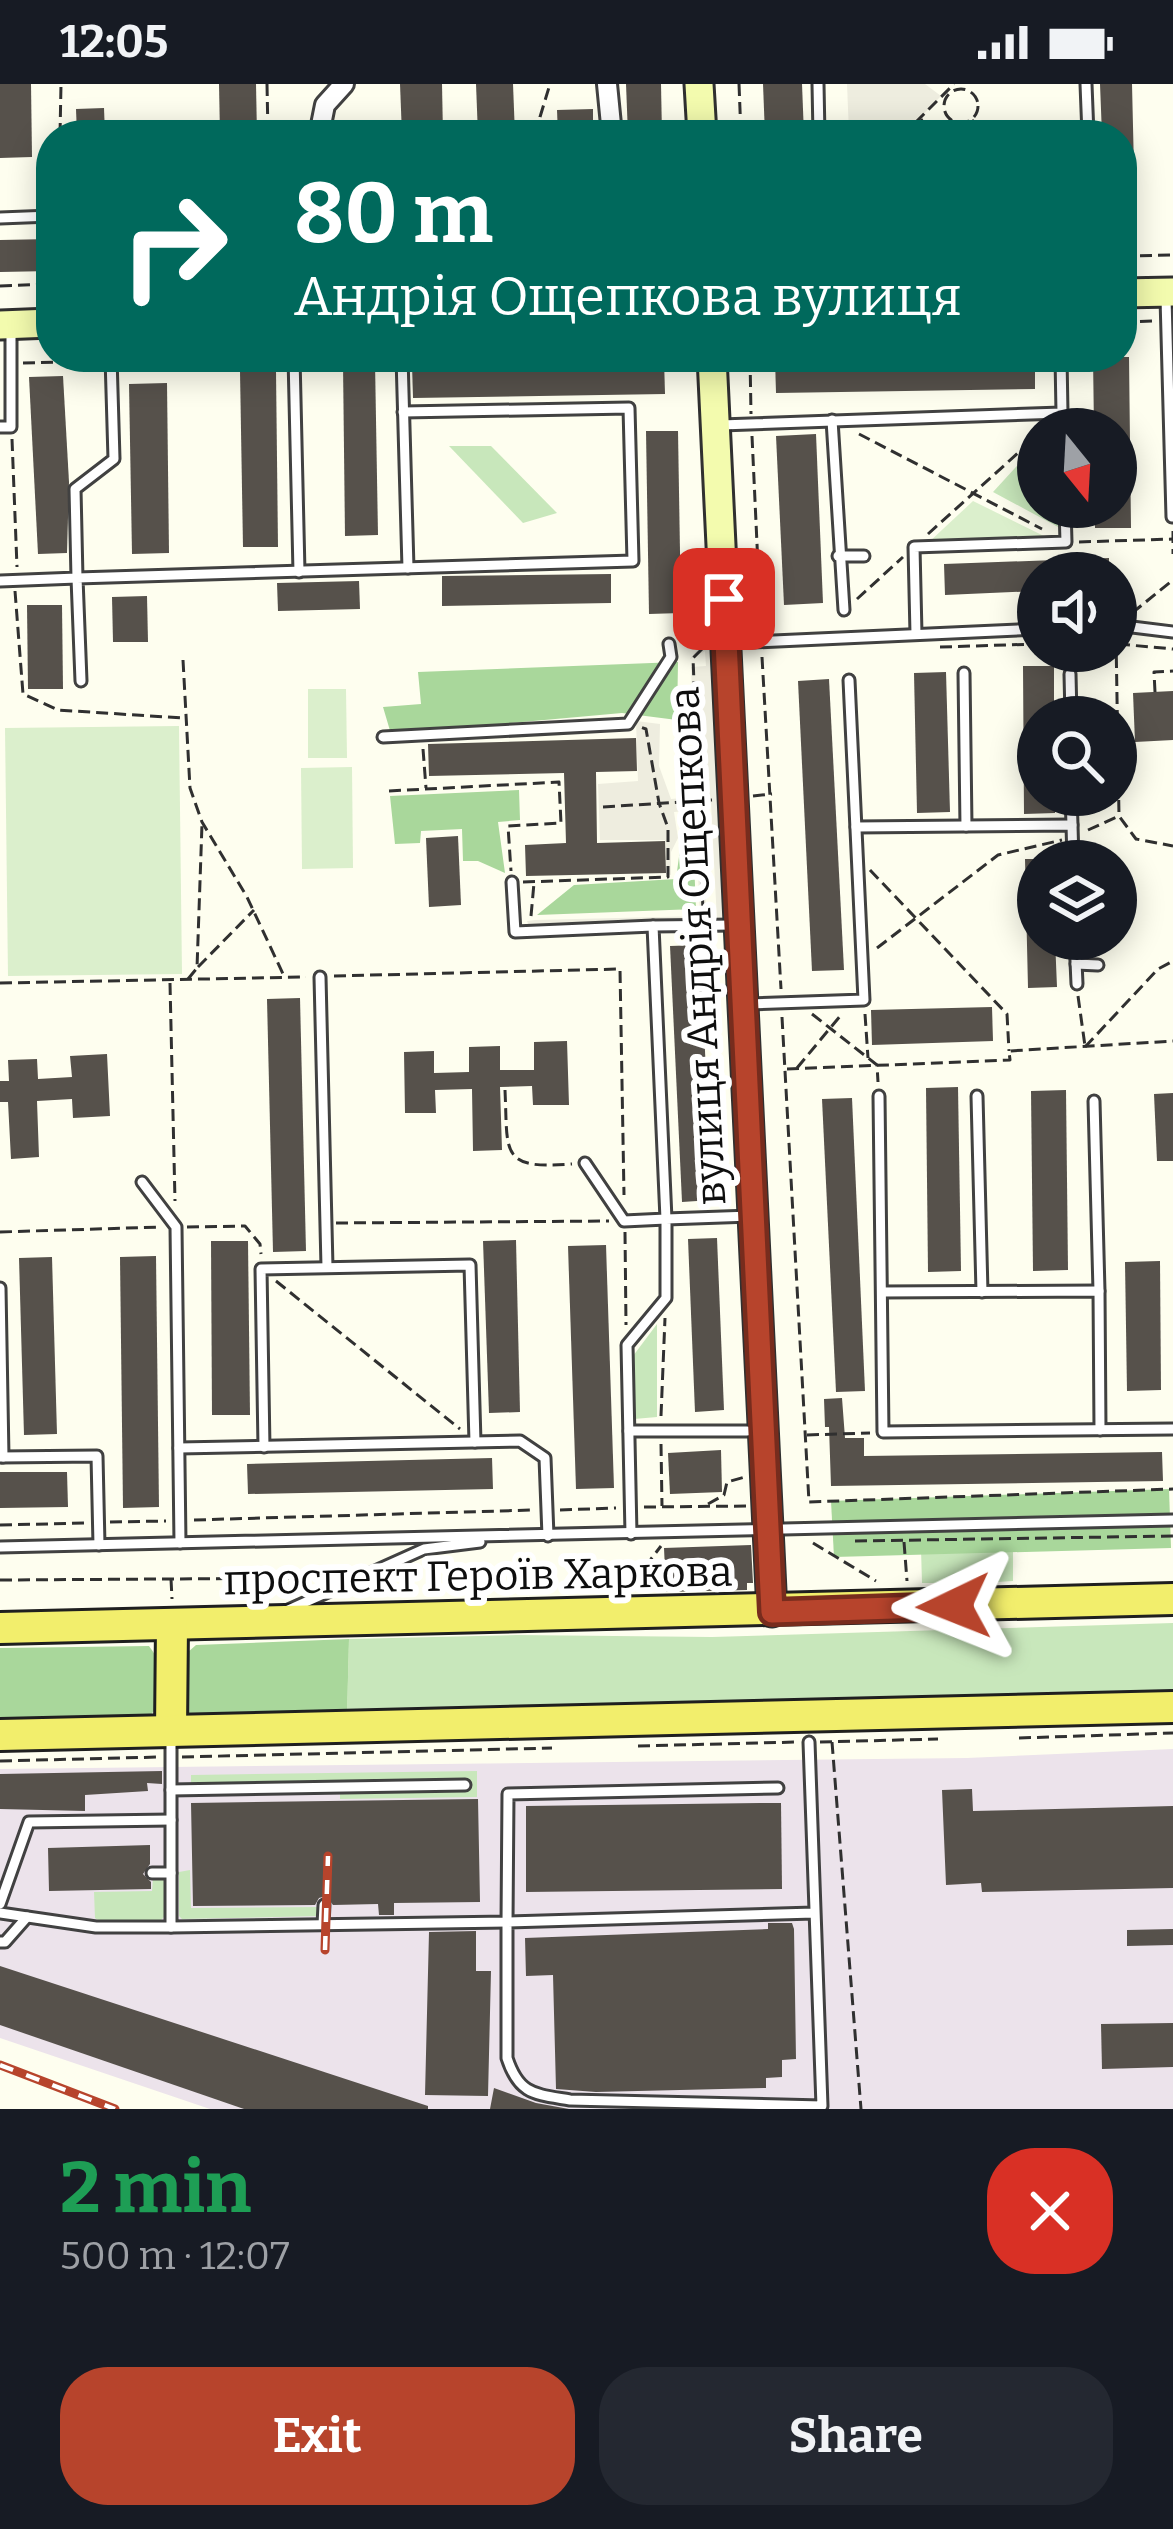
<!DOCTYPE html>
<meta charset="utf-8">
<style>
:root{--surface:#171b24;--page:#242831;--text:#f1f3f6;--muted:#9ea1a6;--accent:#b7442c}
body{margin:0;font-family:Bitter,serif;background:var(--page);color:var(--text);height:100vh;display:flex;flex-direction:column;font-size:45px;white-space:nowrap}
*{box-sizing:border-box;margin:0}
p{font-size:39px;color:var(--muted)}
.icon{flex:none;width:66px;height:66px;fill:none;stroke:currentColor;stroke-width:2;stroke-linecap:round;stroke-linejoin:round}
.map{position:relative;height:2025px;overflow:hidden}
.side{display:flex;flex-direction:column;background:var(--surface);flex:1}
.side>*{flex:none}
.hud{position:absolute;left:36px;top:36px;width:1101px;height:252px;border-radius:48px;box-shadow:0 6px 30px #0003;background:#00695c;color:#fff;overflow:hidden}
.needle{width:78px;rotate:162deg}
.controls{position:absolute;left:1017px;top:324px;display:grid;gap:24px}
.controls a{display:grid;place-items:center;width:120px;height:120px;border-radius:50%;background:var(--surface);box-shadow:0 6px 30px #0003;font-size:60px}
.pin{position:absolute;display:grid;place-items:center;width:102px;height:102px;color:#fff;margin:-51px;border-radius:24px;box-shadow:0 6px 18px #0006}
.me{position:absolute;width:132px;margin:-66px;rotate:268deg;stroke-linejoin:round;filter:drop-shadow(0 0 9px #0008)}
.turn{display:flex;align-items:center;gap:42px;height:252px;padding:0 60px;font-size:54px}
.turn .icon{width:156px;height:156px;stroke-width:2.5}
.turn b{display:block;font-size:84px;line-height:102px}
.round{display:grid;place-items:center;flex:none;width:126px;height:126px;border-radius:48px;background:var(--page)}
.overview{display:flex;align-items:center;justify-content:space-between;height:204px;padding:0 60px}
h1{font-size:72px;font-weight:700;line-height:90px;color:#1e9e55}
.primary-button{display:flex;gap:24px;margin-top:auto;padding:24px 60px}
.primary-button a{flex:1;height:138px;border-radius:48px;background:var(--accent);color:#fff;font-size:48px;font-weight:700;line-height:138px;text-align:center}
.primary-button a+a{background:var(--page);color:var(--text)}
.status{display:flex;justify-content:space-between;align-items:center;height:84px;padding:0 60px;background:var(--surface);direction:ltr}
.status svg{height:33px;fill:currentColor}
.map>svg:first-child{display:block}
.industrial{fill:#ece3eb}
.green{fill:#c8e7bb}
.forest{fill:#a9d79b}
.pitch{fill:#dbefcc}
.plaza{fill:#eeeddf}
.building{fill:#56514b}
.lines{fill:none;stroke-linecap:round;stroke-linejoin:round}
.lane-casing{stroke:#414141;stroke-width:15}
.street-casing{stroke:#414141;stroke-width:24}
.secondary-casing{stroke:#303030;stroke-width:33}
.primary-casing{stroke:#1f1f1f;stroke-width:36}
.path{stroke:#303030;stroke-width:3;stroke-dasharray:12 6;stroke-linecap:butt}
.lane{stroke:#fff;stroke-width:9}
.street{stroke:#fff;stroke-width:18}
.secondary{stroke:#f3fbae;stroke-width:27}
.primary{stroke:#f2ee6c;stroke-width:30}
.rail-casing{stroke:#b7442c;stroke-width:9}
.rail{stroke:#fff;stroke-width:4.5;stroke-dasharray:14;stroke-linecap:butt}
.route-casing{stroke:#772c1d;stroke-width:30}
.route{stroke:#b7442c;stroke-width:21}
.labels{text-anchor:middle;dominant-baseline:central;stroke-width:12;stroke-linejoin:round;paint-order:stroke}
.street-label{font-size:42px;fill:#0e0e0e;stroke:#fff}
</style>
<div class="status"><b>12:05</b><svg viewBox="0 0 49 12"><path d="M0 12V9h3v3zM5 12V6h3v6zM10 12V3h3v9zM15 12V0h3v12zM26 1h20v11H26zM47 4h2v5h-2z"/></svg></div>
<div class="map">
<svg width="1173" height="2025" viewBox="0 0 1173 2025">
<rect width="100%" height="100%" fill="#fefeef"/>
<!-- industrial -->
<path class="industrial" d="M1173,1665v360h-963l-210,-71v-269l967,-11z"/>
<!-- green -->
<g class="green">
<path d="M1038,359v64h21l1,21 -67,-36z"/>
<path d="M449,362h42l66,67 -34,10z"/>
<path d="M657,1240v93l-23,2 -1,-63z"/>
<path d="M1013,1463v34l-16,1v9l-43,2 -1,-10h-31l-1,-34z"/>
<path d="M1173,1539v70l-826,23 2,-77 168,-4 195,2z"/>
<path d="M477,1687v26l-137,2v-9l-149,-6v-9z"/>
<path d="M190,1786l1,38 130,-1v9l-139,3 -3,-3v-44z"/>
<path d="M153,1794l11,2v37l-3,3 -62,1 -4,-3 -1,-26 58,-1z"/>
</g>
<!-- forest -->
<g class="forest">
<path d="M678,578l-1,58 -55,-7 -231,21 -8,-27 38,-3 -3,-32z"/>
<path d="M519,706l1,30 -22,2 7,51 -27,-12h-15l-1,-32 -41,2 -1,12 -25,1 -5,-48z"/>
<path d="M679,729h13l4,96 -159,6 37,-30 102,-6 5,-37z"/>
<path d="M1169,1405l2,59 -337,9 -3,-56z"/>
<path d="M349,1555l-2,77 -153,4 -8,-11 1,-56 9,-8z"/>
<path d="M149,1562l7,10 -1,54 -10,11 -145,1v-74z"/>
</g>
<!-- pitch -->
<g class="pitch">
<path d="M973,417l75,37 -120,5z"/>
<path d="M308,605h38l1,69h-39z"/>
<path d="M179,642l3,248 -174,2 -3,-248z"/>
<path d="M352,683l1,101 -51,1 -1,-101z"/>
</g>
<!-- plaza -->
<g class="plaza">
<path d="M847,0h78l16,12 -33,34 -59,3z"/>
<path d="M710,556l13,281h-6l-6,-118 -11,2 7,116 -178,5 -2,-5 8,-1 165,-4 -5,-106 -21,2 4,26 -7,14v23l-5,-1 -1,-34h-65l-2,-56 40,-3 -2,-60 24,3 -1,42 12,33 25,-2 -5,-130 15,-1 -1,-15 -15,8 14,-18z"/>
</g>
<!-- building -->
<g class="building">
<path d="M0,0h31l1,73 -32,1z"/>
<path d="M219,0h37l1,51h-37z"/>
<path d="M400,0h42l1,51h-41z"/>
<path d="M476,0h37l2,51h-37z"/>
<path d="M626,0h35l1,51h-34z"/>
<path d="M763,0h39l2,51h-39z"/>
<path d="M1100,0h32l3,127h-13v-76h-20z"/>
<path d="M104,24l1,27h-28l-1,-26z"/>
<path d="M593,25v26h-35l-1,-25z"/>
<path d="M51,155v32l-51,1v-32z"/>
<path d="M912,273h123v32l-259,4 -1,-34z"/>
<path d="M1093,273h36l2,171h-36v-21h21v-78h-22z"/>
<path d="M664,275l1,35 -252,4 -1,-34z"/>
<path d="M375,278l3,173 -33,1 -2,-173z"/>
<path d="M240,287h36l2,176h-35z"/>
<path d="M63,292l6,106 -2,71 -29,1 -9,-177z"/>
<path d="M167,299l2,170 -37,1 -3,-170z"/>
<path d="M646,347h32l3,182 -32,1z"/>
<path d="M816,350l7,169 -39,2 -8,-169z"/>
<path d="M1109,474v15h-71v18l-93,4 -1,-31z"/>
<path d="M611,490v29l-169,3v-30z"/>
<path d="M359,497l1,28 -82,2 -1,-28z"/>
<path d="M147,512l1,46h-35l-1,-45z"/>
<path d="M27,521h35l1,84h-35z"/>
<path d="M1023,582h31v51h-16v78h17v18l-31,1z"/>
<path d="M946,588l4,140 -33,1 -3,-140z"/>
<path d="M829,595l15,291 -32,1 -14,-290z"/>
<path d="M1173,607v49l-38,2 -2,-49z"/>
<path d="M636,654l1,33 -41,1 1,71 68,-2 1,32 -140,3 -1,-31 41,-2 -2,-70 -135,3 -1,-32z"/>
<path d="M458,752l3,69 -32,2 -3,-69z"/>
<path d="M1025,775h13v80h17l2,48 -29,1z"/>
<path d="M700,861l12,255 -30,2 -12,-256z"/>
<path d="M300,914l6,253 -33,1 -6,-253z"/>
<path d="M992,923l1,34 -121,4 -1,-35z"/>
<path d="M567,957l2,64h-36l-1,-19 -32,1 2,63 -29,1 -1,-62 -37,1 1,23h-31l-1,-61 30,-1v22l35,-1v-25l31,-1v24h34v-28z"/>
<path d="M107,970l3,62 -37,2 -1,-19 -35,2 2,56 -28,2 -3,-57h-8v-21h9l-1,-21 29,-1 1,20 34,-2 -2,-21z"/>
<path d="M958,1003l3,184 -33,1 -2,-184z"/>
<path d="M1066,1006l2,180 -35,1 -2,-180z"/>
<path d="M1173,1009v68h-16l-3,-67z"/>
<path d="M852,1014l13,293 -29,1 -14,-293z"/>
<path d="M717,1154l7,172 -29,2 -7,-173z"/>
<path d="M516,1156l4,172 -31,1 -6,-172z"/>
<path d="M211,1157h37l2,174h-38z"/>
<path d="M606,1161l8,243 -38,1 -8,-243z"/>
<path d="M156,1172l3,251 -36,1 -3,-251z"/>
<path d="M52,1173l5,177 -33,1 -5,-177z"/>
<path d="M1160,1177l1,129 -34,1 -2,-129z"/>
<path d="M842,1314l3,40h19v18l298,-4 1,29 -332,5 -2,-59h-4l-1,-28z"/>
<path d="M721,1366l1,42 -52,2 -2,-41z"/>
<path d="M492,1374l1,31 -245,5 -1,-30z"/>
<path d="M0,1388h67l1,35 -68,1z"/>
<path d="M751,1461l2,38h-6v7l-81,2 -2,-44z"/>
<path d="M162,1687v13l-15,-1 1,8 -63,4v16l-85,-2v-35z"/>
<path d="M972,1705l1,22 200,-5v82l-191,4 -1,-9 -35,2 -4,-95z"/>
<path d="M478,1715l2,103 -86,1v12h-15l-1,-11 -45,1 -7,-9 -7,2 -4,7 -122,1 -2,-103z"/>
<path d="M760,1719h21l1,86 -256,3v-86z"/>
<path d="M150,1761v19l-7,10 8,8v7l-102,2 -1,-43z"/>
<path d="M768,1839h24l2,6 2,130 -14,1v17l-16,1v10l-170,4 -40,-3 -3,-114 -27,1 -1,-38 243,-9z"/>
<path d="M1173,1845v16l-46,1v-16z"/>
<path d="M476,1847v40h15l-3,125 -63,-1 4,-163z"/>
<path d="M0,1882l428,140v3h-184l-244,-84z"/>
<path d="M1173,1939v44l-71,2 -1,-45z"/>
<path d="M494,2004l42,15 33,6h-79z"/>
</g>
<g class="lines">
<!-- lane casing -->
<g class="lane-casing">
<g id="lane">
<path d="M818,0l1,51"/>
<path d="M1086,0l2,51"/>
<path d="M0,134l51,-2"/>
<path d="M1166,214l6,219"/>
<path d="M294,273l5,215"/>
<path d="M402,273l6,211"/>
<path d="M832,336l12,190"/>
<path d="M721,341l341,-12 -1,-56"/>
<path d="M0,343h11v-97"/>
<path d="M838,472h26"/>
<path d="M0,497l77,-3 -2,-89 39,-30 -3,-102"/>
<path d="M1116,541l57,7"/>
<path d="M916,550l-2,-87 152,-5 -1,-35"/>
<path d="M732,559l306,-14"/>
<path d="M964,589l2,153"/>
<path d="M1070,590l1,43"/>
<path d="M81,597l-4,-103 556,-17 -4,-153 -226,4"/>
<path d="M383,653l245,-13 43,-67 -2,-13"/>
<path d="M1071,711l1,30"/>
<path d="M856,743l216,-2 1,36"/>
<path d="M512,798l3,50 138,-6"/>
<path d="M1075,855l2,45"/>
<path d="M1076,880l22,1"/>
<path d="M320,893l7,290"/>
<path d="M749,920l115,-4 -15,-320"/>
<path d="M879,1012l4,336 290,-3"/>
<path d="M977,1012l5,196"/>
<path d="M1094,1017l5,190"/>
<path d="M585,1079l39,58 42,-2 -13,-293 81,-1"/>
<path d="M142,1098l34,45 4,316"/>
<path d="M0,1204l3,169"/>
<path d="M882,1208l217,-1 1,139"/>
<path d="M629,1347h118"/>
<path d="M264,1363l-3,-178 209,-4 5,177"/>
<path d="M179,1364l341,-7 25,17 3,78"/>
<path d="M0,1373l97,-1 2,89"/>
<path d="M631,1450l-4,-189 39,-47v-79l85,-3"/>
<path d="M0,1463l1173,-27"/>
<path d="M288,1526l136,-61 56,-7"/>
<path d="M171,1652v191l336,-5 1,-128 270,-6"/>
<path d="M809,1658l13,364 -252,-6c-35,-6 -51,-5 -63,-42v-136l307,-9"/>
<path d="M171,1706l294,-5"/>
<path d="M152,1789h19"/>
<path d="M0,1820l29,-82 142,-2"/>
<path d="M0,1829l96,14h75"/>
<path d="M323,1841l1,-20"/>
<path d="M0,1858h5l22,-25"/>
</g>
</g>
<!-- street casing -->
<g class="street-casing">
<g id="street">
<path d="M607,0l5,51"/>
<path d="M319,51l6,-30 19,-21"/>
</g>
</g>
<!-- secondary casing -->
<g class="secondary-casing">
<g id="secondary">
<path d="M699,0l3,51"/>
<path d="M1122,209l51,-1"/>
<path d="M0,241l51,-2"/>
<path d="M712,273l60,1255"/>
</g>
</g>
<!-- primary casing -->
<g class="primary-casing">
<g id="primary">
<path d="M0,1544l1173,-29"/>
<path d="M171,1647l1,-106"/>
<path d="M0,1651l1173,-28"/>
</g>
</g>
<!-- path -->
<g class="path">
<path d="M267,0l1,51"/>
<path d="M739,0l2,51"/>
<circle cx="961" cy="22" r="17"/>
<path d="M921,35l9,16"/>
<path d="M972,36l15,15"/>
<path d="M60,51l1,-51"/>
<path d="M541,51l-1,-18 10,-33"/>
<path d="M903,51l51,-51"/>
<path d="M1122,172l51,-1"/>
<path d="M0,202l51,-2"/>
<path d="M1122,238l31,-1"/>
<path d="M750,273l1,57"/>
<path d="M124,276l131,-3"/>
<path d="M23,279l74,-2"/>
<path d="M859,350l183,95"/>
<path d="M752,352l9,194"/>
<path d="M12,355l5,128"/>
<path d="M1173,447v23"/>
<path d="M928,450l110,-99"/>
<path d="M1079,458l94,-3"/>
<path d="M15,507l8,103 35,16 124,8"/>
<path d="M857,515l46,-42"/>
<path d="M1132,529l41,-33"/>
<path d="M1116,554l3,178 17,23 37,7"/>
<path d="M1118,560l55,5"/>
<path d="M940,563l98,-3"/>
<path d="M702,565l-9,9 10,253"/>
<path d="M762,573l19,332"/>
<path d="M183,576l7,128 12,34 45,75 37,79"/>
<path d="M1155,608l-1,-20 19,-1"/>
<path d="M423,665l3,39"/>
<path d="M389,707l170,-9 2,41 -53,3 3,45"/>
<path d="M753,712l19,-2"/>
<path d="M603,723l109,-7"/>
<path d="M1088,746l31,-14"/>
<path d="M870,786l137,144 2,37"/>
<path d="M523,798l145,-5v-49l-9,-25 -13,-74 -6,-2"/>
<path d="M531,832l3,-33"/>
<path d="M877,864l121,-93 64,-15"/>
<path d="M198,883l56,-57"/>
<path d="M334,892l286,-7 4,226"/>
<path d="M188,895l9,-11 5,-144"/>
<path d="M0,899l306,-6"/>
<path d="M170,899l5,218"/>
<path d="M1078,912l7,50"/>
<path d="M812,930l65,51 1,17"/>
<path d="M865,930l3,44"/>
<path d="M782,933l27,485 364,-13"/>
<path d="M1085,963l73,-78 15,-8"/>
<path d="M797,984l44,-53"/>
<path d="M787,985l223,-9 -1,-9 164,-10"/>
<path d="M505,1006c3,63 -6,80 67,74"/>
<path d="M336,1139l273,-2"/>
<path d="M187,1143l58,-1 15,18 1,10"/>
<path d="M0,1148l160,-5"/>
<path d="M625,1148l1,93"/>
<path d="M276,1197l184,148"/>
<path d="M661,1332l4,-98"/>
<path d="M807,1351l63,-2"/>
<path d="M661,1360l1,62"/>
<path d="M708,1420l16,-9 3,-13 18,-5"/>
<path d="M644,1423l104,-1"/>
<path d="M560,1426l56,-2"/>
<path d="M194,1436l338,-10"/>
<path d="M110,1438l56,-1"/>
<path d="M0,1441l88,-2"/>
<path d="M855,1457l318,-5"/>
<path d="M904,1458l3,39"/>
<path d="M813,1459l63,38"/>
<path d="M171,1495l1,20"/>
<path d="M0,1496l328,-2"/>
<path d="M653,1503l-2,-28 10,-13"/>
<path d="M1019,1654l154,-5"/>
<path d="M820,1658l118,-3"/>
<path d="M832,1658l29,367"/>
<path d="M638,1662l160,-4"/>
<path d="M182,1673l370,-9"/>
<path d="M0,1677l160,-4"/>
</g>
<!-- lane -->
<use href="#lane" class="lane"/>
<!-- street -->
<use href="#street" class="street"/>
<!-- secondary -->
<use href="#secondary" class="secondary"/>
<!-- primary -->
<use href="#primary" class="primary"/>
<!-- rail casing -->
<g class="rail-casing">
<g id="rail">
<path d="M325,1866l3,-94"/>
<path d="M0,1981l115,44"/>
</g>
</g>
<!-- rail -->
<use href="#rail" class="rail"/>
</g>
<g class="lines">
<!-- route casing -->
<g class="route-casing">
<path id="route" d="M724,515l48,1013 182,-6"/>
</g>
<!-- route -->
<use href="#route" class="route"/>
</g>
<g class="labels">
<!-- street labels -->
<g class="street-label">
<text transform="translate(698 862) rotate(-93)">вулиця Андрія Ощепкова</text>
<text transform="translate(478 1492) rotate(-1)">проспект Героїв Харкова</text>
</g>
</g>
</svg>
<div class="controls">
<a><svg class="needle" viewBox="-14 -14 28 28"><path d="M0-13l5 13h-10z" fill="#e53935"/><path d="M0 13l5-13h-10z" fill="#9ea1a6"/></svg></a>
<a><svg class="icon" aria-label="sound" viewBox="0 0 24 24"><path d="M4 9h4l5-4v14l-5-4H4zM17 9q2 3 0 6"/></svg></a>
<a><svg class="icon" aria-label="search" viewBox="0 0 24 24"><circle cx="10" cy="10" r="6"/><path d="M15 15l6 6"/></svg></a>
<a><svg class="icon" aria-label="layers" viewBox="0 0 24 24"><path d="M12 4l9 5-9 5-9-5zM3 14l9 5 9-5"/></svg></a>
</div>
<div class="pin" style="left:724px;top:515px;background:#d93025"><svg class="icon" aria-label="arrive" viewBox="0 0 24 24"><path d="M6 21V4h12l-3 4 3 4H6"/></svg></div>
<svg class="me" style="left:954px;top:1522px" viewBox="-20 -20 40 40"><path d="M0-17L14 15 0 8-14 15z" fill="#b7442c" stroke="#fff" stroke-width="4"/></svg>
<div class="hud">
<div class="turn"><svg class="icon" aria-label="right" viewBox="0 0 24 24"><path d="M7 20v-9h11M14 6l5 5-5 5"/></svg><div><b>80 m</b>Андрія Ощепкова вулиця</div></div>
</div>
</div>
<section class="side">
<div class="overview"><div><h1>2 min</h1><p>500 m · 12:07</p></div><a class="round" style="background:#d93025;color:#fff"><svg class="icon" aria-label="close" viewBox="0 0 24 24"><path d="M6 6l12 12M18 6L6 18"/></svg></a></div>
<div class="primary-button"><a>Exit</a><a>Share</a></div>
</section>
